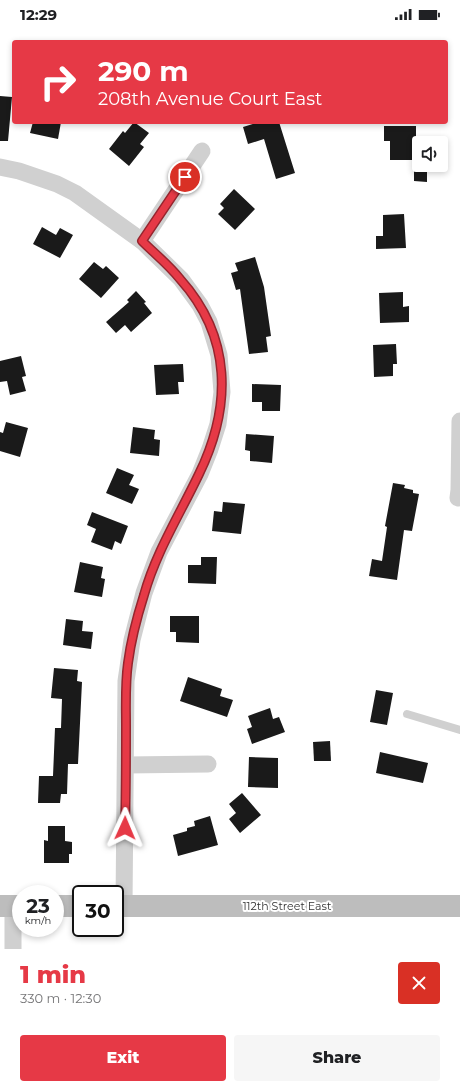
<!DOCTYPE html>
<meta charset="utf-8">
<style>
:root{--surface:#fff;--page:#f6f6f6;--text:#202124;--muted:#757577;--accent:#e63946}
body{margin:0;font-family:Montserrat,sans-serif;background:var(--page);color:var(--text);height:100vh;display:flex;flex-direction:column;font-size:15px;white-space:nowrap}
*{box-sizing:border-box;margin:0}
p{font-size:13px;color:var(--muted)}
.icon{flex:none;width:22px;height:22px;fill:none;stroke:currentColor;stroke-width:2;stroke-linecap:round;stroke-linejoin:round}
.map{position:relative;height:921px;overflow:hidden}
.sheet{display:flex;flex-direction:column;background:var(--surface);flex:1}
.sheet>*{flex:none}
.top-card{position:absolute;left:12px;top:12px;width:436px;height:84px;border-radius:4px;box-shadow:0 2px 6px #0003;background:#e63946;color:#fff;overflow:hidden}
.controls{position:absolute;left:412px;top:108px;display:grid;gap:8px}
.controls a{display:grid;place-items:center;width:36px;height:36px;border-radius:4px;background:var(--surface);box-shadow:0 2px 6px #0003;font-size:20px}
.speed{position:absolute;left:12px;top:857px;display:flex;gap:8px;font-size:20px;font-weight:700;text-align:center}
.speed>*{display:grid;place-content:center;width:52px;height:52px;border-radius:50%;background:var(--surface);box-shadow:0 2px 6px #0003;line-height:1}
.speed small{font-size:10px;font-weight:400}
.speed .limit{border:2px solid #111;border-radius:6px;background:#fff;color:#111}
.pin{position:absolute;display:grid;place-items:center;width:34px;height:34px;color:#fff;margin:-17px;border:2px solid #fff;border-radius:50%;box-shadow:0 1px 4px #0007}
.me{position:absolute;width:44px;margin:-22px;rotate:1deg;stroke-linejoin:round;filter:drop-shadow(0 0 3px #0008)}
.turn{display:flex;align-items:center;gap:14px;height:84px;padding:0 20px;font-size:18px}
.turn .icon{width:52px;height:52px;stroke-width:2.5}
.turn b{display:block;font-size:28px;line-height:34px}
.round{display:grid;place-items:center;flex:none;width:42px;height:42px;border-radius:4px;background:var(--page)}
.overview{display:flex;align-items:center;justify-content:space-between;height:68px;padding:0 20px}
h1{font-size:24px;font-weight:800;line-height:30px;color:var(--accent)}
.cta{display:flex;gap:8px;margin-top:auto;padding:8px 20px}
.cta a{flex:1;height:46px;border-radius:4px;background:var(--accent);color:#fff;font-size:16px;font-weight:800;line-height:46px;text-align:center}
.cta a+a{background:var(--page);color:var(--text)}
.status{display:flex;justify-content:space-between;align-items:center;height:28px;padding:0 20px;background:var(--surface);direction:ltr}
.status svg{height:11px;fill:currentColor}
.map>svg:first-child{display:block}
.building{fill:#1a1a1a}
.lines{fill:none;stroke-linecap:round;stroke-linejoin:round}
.lane{stroke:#d0d0d0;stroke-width:8}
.street{stroke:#d0d0d0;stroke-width:17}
.secondary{stroke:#bdbdbd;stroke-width:22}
.route-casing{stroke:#96252e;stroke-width:10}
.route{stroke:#e63946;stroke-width:7}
.labels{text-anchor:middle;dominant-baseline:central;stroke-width:4;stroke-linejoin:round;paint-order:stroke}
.street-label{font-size:11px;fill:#333;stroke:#fff}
</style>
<div class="status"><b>12:29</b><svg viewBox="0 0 49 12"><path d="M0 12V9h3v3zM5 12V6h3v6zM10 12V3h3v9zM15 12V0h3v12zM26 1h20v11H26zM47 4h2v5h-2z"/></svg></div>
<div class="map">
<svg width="460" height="921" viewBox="0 0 460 921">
<rect width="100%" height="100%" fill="#fff"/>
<!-- building -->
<g class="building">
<path d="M0,68l12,1 -4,44h-8z"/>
<path d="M33,94h28l-3,17 -28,-6z"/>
<path d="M134,94l15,11 -9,11 4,3 -15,19 -20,-17 14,-18 2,2z"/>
<path d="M259,94h20l16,51 -19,6 -12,-40 -16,5 -5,-17z"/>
<path d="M384,98h32v18h3v16h-29v-19h-6z"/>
<path d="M414,137h13v17l-13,-1z"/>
<path d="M234,161l21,20 -20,21 -17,-16 6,-6 -4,-4z"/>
<path d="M404,186l2,34 -30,1v-13h7v-21z"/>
<path d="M42,199l14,8 4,-7 13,7 -13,23 -27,-14z"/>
<path d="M255,229l9,30 7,49 -5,1 2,15 -19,2 -9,-65 -4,1 -5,-17 7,-2 -3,-8z"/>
<path d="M94,234l9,7 3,-3 13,12 -18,20 -22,-19z"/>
<path d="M136,263l10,11 -2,1 8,10 -21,19 -6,-7 -9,8 -10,-11 23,-20 -2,-2z"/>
<path d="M403,264v15l6,-1v16l-29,1 -1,-30z"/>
<path d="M396,316l1,20h-4v12l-19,1 -1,-32z"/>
<path d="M21,328l5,20 -4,1 4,14 -16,4 -3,-14 -7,1v-21z"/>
<path d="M183,336l1,18h-6l1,12 -23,1 -2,-30z"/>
<path d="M252,356l29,1 -1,26h-18v-9h-10z"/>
<path d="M6,394l22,6 -8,29 -20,-6v-19l3,1z"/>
<path d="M133,399l22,3 -1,9 6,1 -1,16 -29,-3z"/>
<path d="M246,406l28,2 -2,27 -22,-2v-10l-5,-1z"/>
<path d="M117,440l17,7 -5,10 10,4 -7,15 -26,-11z"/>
<path d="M393,455l12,2 -1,3 9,2v3l6,1 -7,37 -8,-1 -7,50 -28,-4 3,-17 10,2 5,-34 -2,-1z"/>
<path d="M223,474l22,2 -4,30 -29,-3 2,-20 8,1z"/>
<path d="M92,484l36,14 -7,18 -6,-3 -3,9 -21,-8 5,-13 -9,-4z"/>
<path d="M201,529h16l-1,27 -28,-1v-18h13z"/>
<path d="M80,534l23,5 -2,11 4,1 -3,18 -28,-5z"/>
<path d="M170,588h29v27l-23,-1v-10h-6z"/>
<path d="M66,591l17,2 -1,10 11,1 -2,17 -28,-4z"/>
<path d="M54,640l24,2 -1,11 5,1 -4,82h-10l-1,30h-6l-1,9h-22l1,-27h14l2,-48h6l1,-29 -11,-1z"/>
<path d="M188,649l34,12 -2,7 13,4 -6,17 -47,-16z"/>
<path d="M376,662l17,3 -6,32 -17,-3z"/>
<path d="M270,680l3,11 6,-2 6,15 -33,12 -5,-15 5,-2 -4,-11z"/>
<path d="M330,713l1,20h-17l-1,-19z"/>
<path d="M380,724l48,11 -5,20 -47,-10z"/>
<path d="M249,729l29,1v30l-30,-1z"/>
<path d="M242,765l19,22 -21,18 -11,-14 7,-6 -7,-9z"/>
<path d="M210,788l8,29 -40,11 -5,-21 14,-4v-3l8,-2 -1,-5z"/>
<path d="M48,798h17v15l7,1v12h-3v9h-25v-23l4,1z"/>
</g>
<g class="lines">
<!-- lane -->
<path class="lane" d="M407,686l53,16"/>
<!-- street -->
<g class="street">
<path d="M0,139l19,4 38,13 18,9 67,48 39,38 19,26 9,17 10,33 3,37 -4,32 -8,25 -10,25 -41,78 -15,41 -12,47 -6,41 -2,225"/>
<path d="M142,213l60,-90"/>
<path d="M458,470l1,-8 1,-69"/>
<path d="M126,737l82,-1"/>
<path d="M13,878v43"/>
</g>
<!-- secondary -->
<g class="secondary">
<path d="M0,878h21"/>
<path d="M55,878h26"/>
<path d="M115,878h345"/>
</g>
</g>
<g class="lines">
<!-- route casing -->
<g class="route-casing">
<path id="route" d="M125,800c1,-34 1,-68 1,-102 0,-21 -1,-42 2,-63 3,-23 9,-46 16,-68 12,-43 36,-81 55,-121 33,-68 33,-137 -19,-195 -11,-14 -25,-25 -38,-38l43,-64"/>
</g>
<!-- route -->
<use href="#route" class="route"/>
</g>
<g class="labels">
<!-- street labels -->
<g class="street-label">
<text x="287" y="878">112th Street East</text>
</g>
</g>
</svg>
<div class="controls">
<a><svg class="icon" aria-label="sound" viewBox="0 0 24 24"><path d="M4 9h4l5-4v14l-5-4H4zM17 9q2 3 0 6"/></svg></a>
</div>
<div class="speed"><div>23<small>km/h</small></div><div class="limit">30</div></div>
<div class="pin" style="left:185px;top:149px;background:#d93025"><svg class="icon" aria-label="arrive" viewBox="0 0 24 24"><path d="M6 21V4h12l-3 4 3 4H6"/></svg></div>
<svg class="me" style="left:125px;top:800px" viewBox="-20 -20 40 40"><path d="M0-17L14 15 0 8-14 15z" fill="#e63946" stroke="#fff" stroke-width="4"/></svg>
<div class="top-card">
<div class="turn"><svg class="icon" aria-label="right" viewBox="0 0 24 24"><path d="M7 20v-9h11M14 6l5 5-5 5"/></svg><div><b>290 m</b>208th Avenue Court East</div></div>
</div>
</div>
<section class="sheet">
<div class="overview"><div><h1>1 min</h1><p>330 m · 12:30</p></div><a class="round" style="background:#d93025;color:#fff"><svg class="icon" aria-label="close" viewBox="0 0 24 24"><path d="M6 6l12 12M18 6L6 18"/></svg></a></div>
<div class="cta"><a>Exit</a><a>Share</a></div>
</section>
